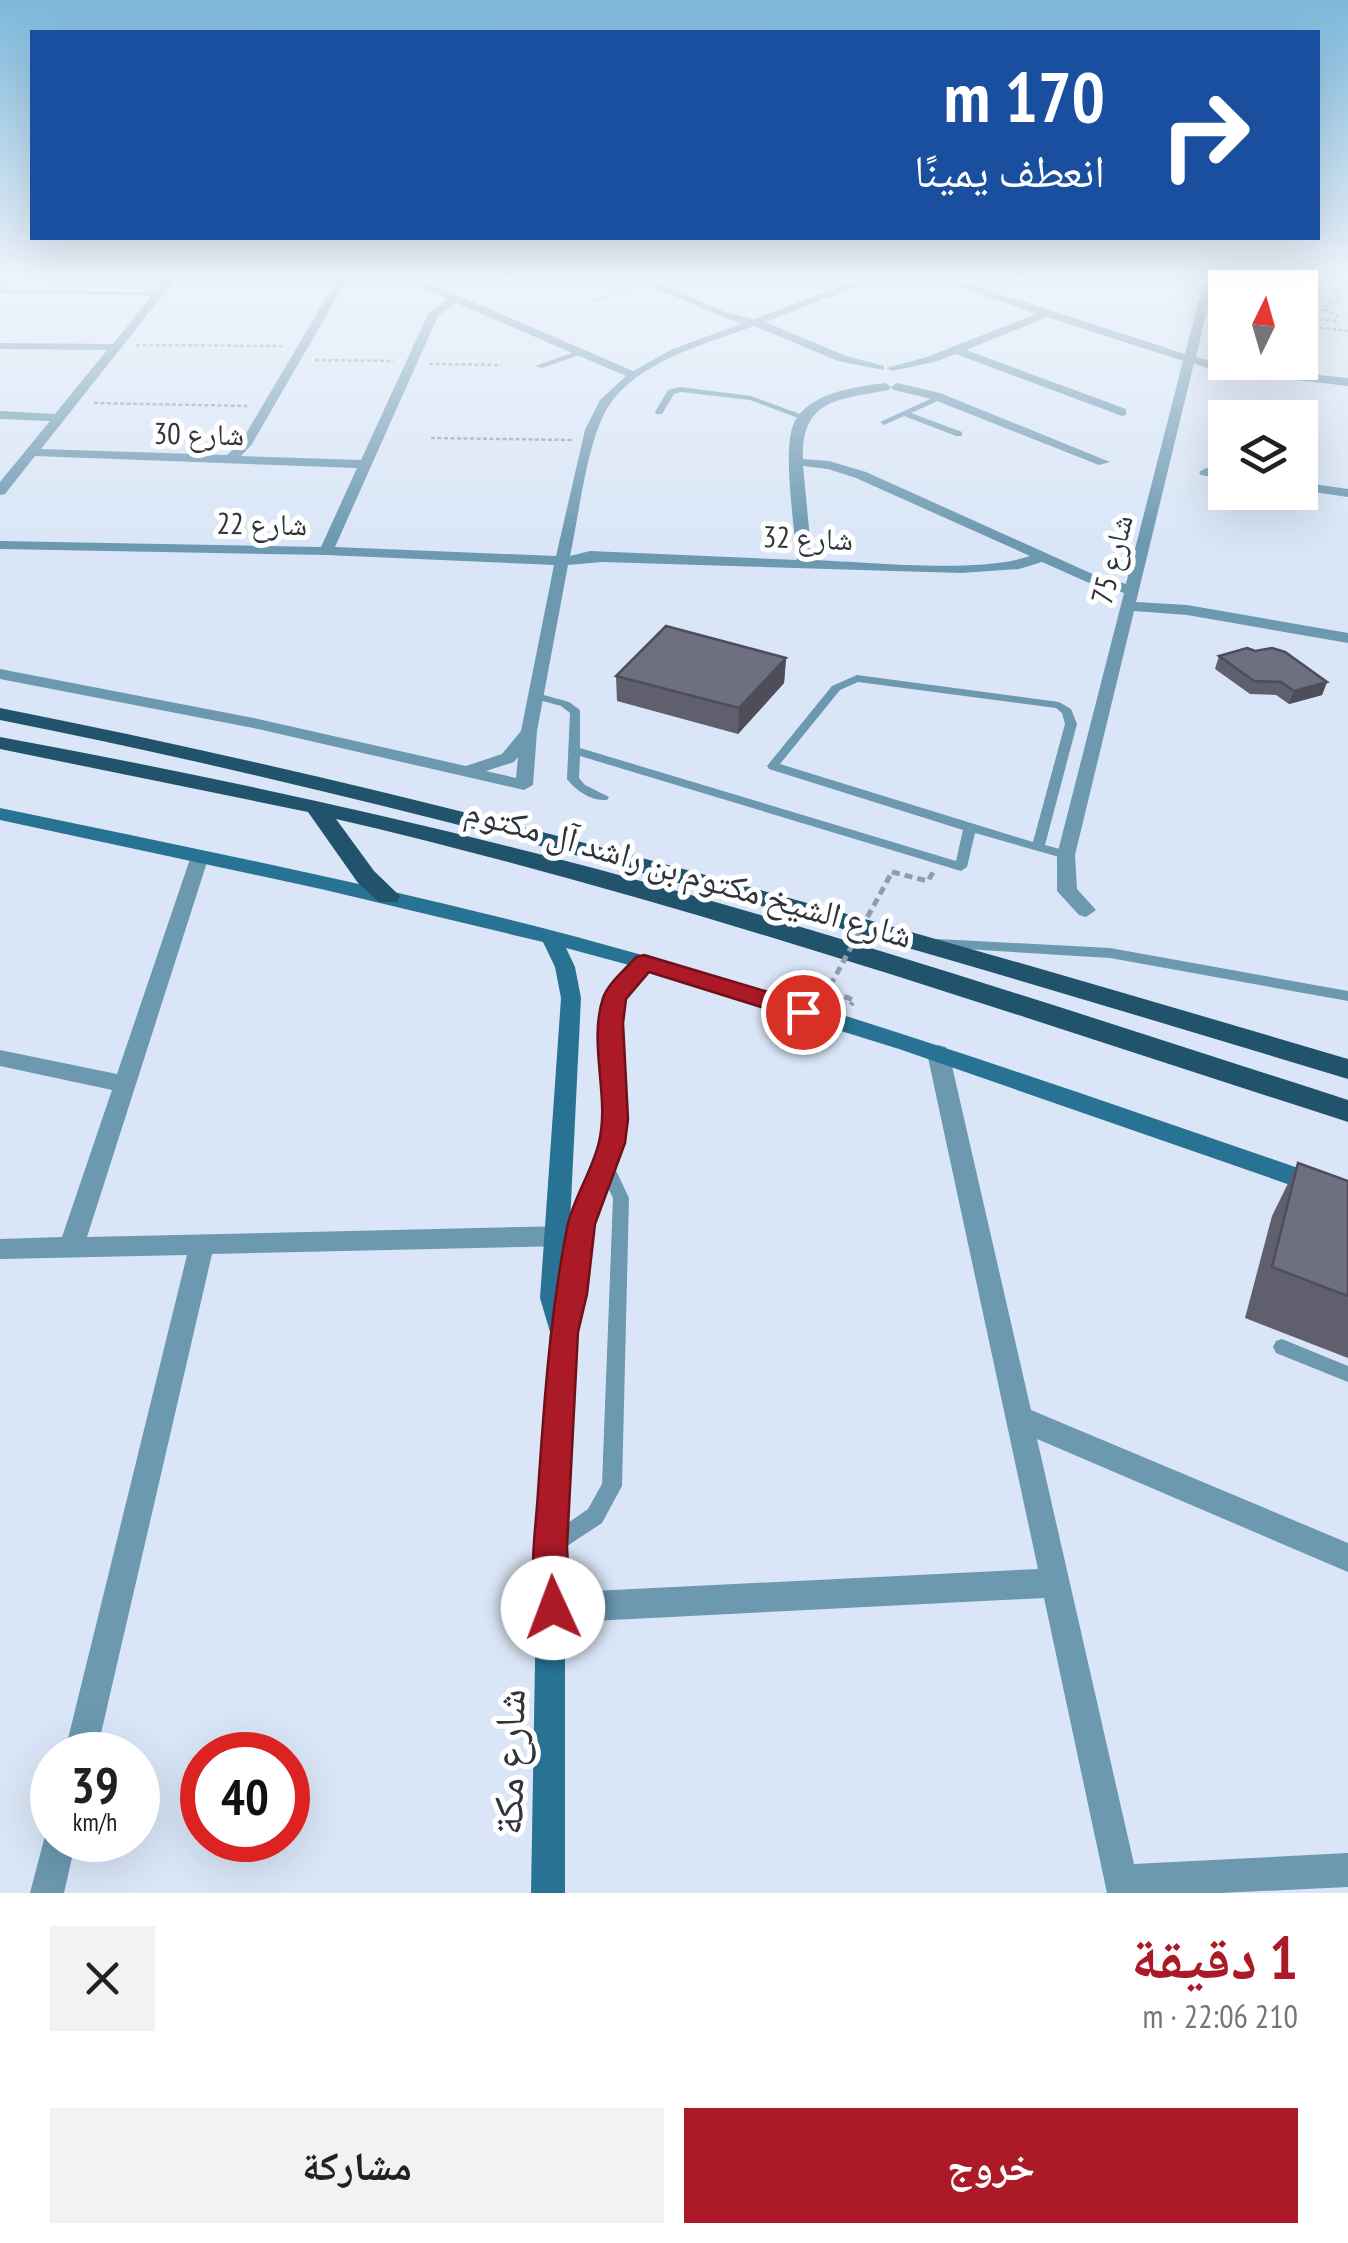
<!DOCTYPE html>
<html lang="ar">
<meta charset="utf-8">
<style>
:root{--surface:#fff;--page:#f2f2f2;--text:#202124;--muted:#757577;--accent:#ac1927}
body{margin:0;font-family:"PT Sans Narrow","Noto Naskh Arabic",sans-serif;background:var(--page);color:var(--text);direction:rtl;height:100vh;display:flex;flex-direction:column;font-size:38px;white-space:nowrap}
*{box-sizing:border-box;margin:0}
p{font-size:32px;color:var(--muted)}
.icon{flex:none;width:55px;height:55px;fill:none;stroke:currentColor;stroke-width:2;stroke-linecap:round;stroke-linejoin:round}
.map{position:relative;height:1893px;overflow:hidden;direction:ltr}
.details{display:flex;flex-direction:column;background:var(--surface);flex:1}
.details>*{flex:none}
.guide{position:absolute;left:30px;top:30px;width:1290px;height:210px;border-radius:0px;box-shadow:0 10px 40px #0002;direction:rtl;background:#1a4fa0;color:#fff;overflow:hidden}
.needle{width:65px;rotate:5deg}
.buttons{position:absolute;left:1208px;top:270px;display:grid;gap:20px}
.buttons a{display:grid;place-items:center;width:110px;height:110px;border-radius:0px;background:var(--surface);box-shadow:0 10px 40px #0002;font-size:50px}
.speed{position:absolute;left:30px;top:1732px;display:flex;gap:20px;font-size:50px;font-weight:700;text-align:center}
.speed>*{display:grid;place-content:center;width:130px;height:130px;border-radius:50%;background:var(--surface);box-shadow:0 10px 40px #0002;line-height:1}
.speed small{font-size:25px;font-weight:400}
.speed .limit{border:15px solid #d22;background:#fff;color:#111}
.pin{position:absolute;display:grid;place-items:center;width:85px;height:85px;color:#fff;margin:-42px;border:5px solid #fff;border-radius:50%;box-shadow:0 2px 10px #0007}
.me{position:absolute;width:110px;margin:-55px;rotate:358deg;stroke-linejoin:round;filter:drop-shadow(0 0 8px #0008)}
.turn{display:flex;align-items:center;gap:35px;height:210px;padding:0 50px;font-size:45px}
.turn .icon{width:130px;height:130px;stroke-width:2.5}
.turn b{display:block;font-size:70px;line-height:85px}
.round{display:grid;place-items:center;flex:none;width:105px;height:105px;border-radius:0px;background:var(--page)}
.overview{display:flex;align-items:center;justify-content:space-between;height:170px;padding:0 50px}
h1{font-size:60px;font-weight:700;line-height:75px;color:var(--accent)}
.cta{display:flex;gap:20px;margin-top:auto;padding:20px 50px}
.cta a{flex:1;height:115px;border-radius:0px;background:var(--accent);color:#fff;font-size:40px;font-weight:700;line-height:115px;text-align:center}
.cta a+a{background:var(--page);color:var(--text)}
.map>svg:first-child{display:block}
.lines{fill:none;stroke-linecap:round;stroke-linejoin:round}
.path-far1{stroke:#939ca9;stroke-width:2.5;stroke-dasharray:4 2.5;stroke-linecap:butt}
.path{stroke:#939ca9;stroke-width:5;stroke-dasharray:8 5;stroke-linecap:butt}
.lane{fill:#6c98b0;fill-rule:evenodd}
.street{fill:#6c98b0;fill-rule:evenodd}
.secondary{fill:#287294;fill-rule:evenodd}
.primary{fill:#21546c;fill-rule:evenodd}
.path-bridge{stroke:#939ca9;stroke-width:5;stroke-dasharray:8 5;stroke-linecap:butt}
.wall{fill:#5f5f6e}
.shaded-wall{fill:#4d4e5a}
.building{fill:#6e6f80;stroke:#4d4e5a;stroke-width:2.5}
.route{fill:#ac1927;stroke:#701019;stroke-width:2.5}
.labels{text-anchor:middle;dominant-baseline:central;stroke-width:10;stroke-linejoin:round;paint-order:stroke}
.far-street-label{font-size:30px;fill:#30343b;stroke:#fff}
.street-label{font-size:35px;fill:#30343b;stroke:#fff}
.near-street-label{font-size:42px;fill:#30343b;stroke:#fff}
</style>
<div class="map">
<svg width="1348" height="1893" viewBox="0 0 1348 1893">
<rect width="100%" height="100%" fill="#dae6f7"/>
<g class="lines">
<!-- path-far1 -->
<g class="path-far1">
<path d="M1261,276l7,12"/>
<path d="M1288,276l35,21 -23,3"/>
<path d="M462,283l21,-7"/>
<path d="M1301,283l26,1"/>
<path d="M592,301l35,-11"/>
<path d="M1300,311l25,-1"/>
<path d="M1300,317l36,4 1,-5 -14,-8 18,-10 -14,-12 9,-10"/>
<path d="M1300,325l48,6"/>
<path d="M136,345l149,1"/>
<path d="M315,360l79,1"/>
<path d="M429,364l72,1"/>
<path d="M94,403l154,3"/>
<path d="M431,438l142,2"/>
</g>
<!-- path -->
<g class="path">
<path d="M892,872l36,9 5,-9"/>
<path d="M812,995l4,-8 38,13 -3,5"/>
</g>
<!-- lane -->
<g class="lane">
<path d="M0,289l159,3 4,2 -4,2 -159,-3z"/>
<path d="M575,352l7,2 -40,14 -7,-2z"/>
<path d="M680,387l71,9 57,21 -7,2 -51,-19 -69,-8 -7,2 -12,20h-6l-1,-2 13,-22z"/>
<path d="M939,395h3v4l-31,14 51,19v4h-6l-52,-20 -20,9 -4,-3z"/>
<path d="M857,675l202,27 12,7 6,15 -32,121 26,7 1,3 -1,3 -5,1 -91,-26 -8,34 -6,4 -381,-115 -1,22 6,7 24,12 -2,3c-16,1 -31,-9 -40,-21l3,-66 -9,-7 -29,-8 -2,-2 6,-3 4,1 29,8 11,8v38l376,113 7,-31 -194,-61 -2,-3 65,-80zM858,682l198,26 6,5 3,11 -32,118 -253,-78 60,-74z"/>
<path d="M938,939l172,9 238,43v10l-238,-43 -177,-11 -2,-3 2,-3z"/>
<path d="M606,1161l6,1 17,36 -7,288 -20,37 -50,33 -7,-3 -3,-7 3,-7 43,-30 14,-25 11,-286 -15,-31 2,-5z"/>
<path d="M1282,1339l66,27v16l-72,-29 -3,-6 3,-6z"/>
</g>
<!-- street -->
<g class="street">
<path d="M6,276h11l-17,15v-9z"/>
<path d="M167,276h11l-137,173 186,6 14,-13 98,-166h10l-97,168 -11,12 120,4 67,-146 20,-15 -50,-23h15l220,95 40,-22 68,-25 -116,-48h15l87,37 27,6 114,-43h16l-119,46 81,34 38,10v4l-46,-9 -84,-35c-48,18 -117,35 -146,81 -21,34 -29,108 -38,149l20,-5 207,9c-2,-31 -16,-114 -2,-139 16,-29 60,-34 90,-38l6,4 -2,3c-48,9 -88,8 -86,69l26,2 37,11 231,104 29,8 57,-223 -136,-44 -81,33 160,59v6l-4,1 -166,-62 -22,8 -42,9 -6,-3 41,-11 109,-43 -107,-38h16l240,78 20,-78h10l-19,81 30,8 122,13v8l-137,-16 -17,-7 -58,239 51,3 161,28v10l-161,-28 -53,-4 -59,244 2,34 19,21 -10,7 -7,-2 -22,-24v-36l67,-262 -37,-11 -45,-20 -23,7 -58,4 -359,-11 -34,3 -31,166 -4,54 -9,5 -266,-61 -258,-50v-10l258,50 208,47 36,-12 19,-23 33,-166 -228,-10 -326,-6v-8l321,6 36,-79 -322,-12 -30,38 -5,1v-13l50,-61 -50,-2v-8l55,3 52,-64 -107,-1v-6l113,1zM456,303l170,73 -26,24 -15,30 -29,126 -221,-9 103,-231zM803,466l25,3 28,9 174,78c-52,18 -160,6 -218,4zM518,757l-2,21 -30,-7 28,-9z"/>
<path d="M897,383l43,10 170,69 -11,3 -167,-66 -39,-9 -2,-3z"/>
<path d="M1206,468l19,3v8l-24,-4 -2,-3z"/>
<path d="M1300,482l48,7v8l-48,-7z"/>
<path d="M200,850l9,6 -122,381 481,-11 9,3 3,7 -3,7 -9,3 -356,8 -116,501h-32l123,-500 -187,4v-20l62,-2 50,-147 -112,-24v-16l117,24 74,-218z"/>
<path d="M938,1045l8,2 3,6 82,357 317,133v29l-311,-133 97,425 214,-11v34l-128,6h-113l-63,-295 -491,25 -10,-5 -5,-10 5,-10 10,-5 485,-24 -111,-516 3,-6z"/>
<path d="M52,1826v14h24l-12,53h-34l17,-65z"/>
</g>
<!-- secondary -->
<path class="secondary" d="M0,808c215,45 431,87 642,147 239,67 472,150 706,230v20l-449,-156 -251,-78 -17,18 -10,21 2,133 -30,81 -7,70 -10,38 -11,215v346h-34l6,-346 13,-215 -10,-34 21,-300 -6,-31 -12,-25 -222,-53 -321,-69zM566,948l63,17c-53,53 -17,115 -28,178 -5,26 -22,55 -31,80l11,-225 -6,-31z"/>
<!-- primary -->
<g class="primary">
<path d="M0,708c457,90 902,219 1348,351v20c-446,-135 -891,-268 -1348,-359z"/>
<path d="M0,737c201,37 400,80 597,132 253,68 502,151 751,231v22c-336,-108 -668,-223 -1012,-303l38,52 26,25 -3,6h-18l-21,-19 -50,-71 -308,-63z"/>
</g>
<!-- path-bridge -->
<path class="path-bridge" d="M824,997l68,-125"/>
</g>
<!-- wall -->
<g class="wall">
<path d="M1219,656l108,26 -5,13 -33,9 -13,-9 -26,-1 -35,-25z"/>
<path d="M786,658l-2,25 -46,51 -121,-33 -1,-25z"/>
<path d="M1298,1163l50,18v177l-103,-40 27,-102z"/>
</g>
<!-- shaded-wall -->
<g class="shaded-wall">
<path d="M786,658l-2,25 -46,51 1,-26z"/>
<path d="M1327,682l-5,13 -33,9 5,-13z"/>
</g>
<!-- building -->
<g class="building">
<path d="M666,626l120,32 -47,50 -123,-32z"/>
<path d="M1247,648l8,3 17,-3 13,4 42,30 -33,9 -13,-9 -27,-1 -35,-25z"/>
<path d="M1298,1163l50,18v115l-76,-29z"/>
</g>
<!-- sky -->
<linearGradient id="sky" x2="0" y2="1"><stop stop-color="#7cb8dc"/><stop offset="0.51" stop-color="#eef4fb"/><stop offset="1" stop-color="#eef4fb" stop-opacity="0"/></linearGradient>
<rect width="1348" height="541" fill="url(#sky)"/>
<!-- route -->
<path class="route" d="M644,955l168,50 3,7 -12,8 -154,-48 -23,27 -3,24 5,96 -3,24 -30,81 -8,70 -9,38 -11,215 3,61 -5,12 -12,5 -12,-5c-15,-37 -5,-89 -3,-128 6,-89 12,-177 29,-264 6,-30 25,-56 32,-86 11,-46 -11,-98 4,-144 5,-15 23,-29 33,-41z"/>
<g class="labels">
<!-- far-street labels -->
<g class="far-street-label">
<text transform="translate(199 433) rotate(1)">شارع 30</text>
<text transform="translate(262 523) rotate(1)">شارع 22</text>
<text transform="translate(808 537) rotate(2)">شارع 32</text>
<text transform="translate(1111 559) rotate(-76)">شارع 75</text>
</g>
<!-- street labels -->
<g class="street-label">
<text transform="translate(689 872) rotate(16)">شارع الشيخ مكتوم بن راشد آل مكتوم</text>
</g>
<!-- near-street labels -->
<g class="near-street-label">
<text transform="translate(508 1762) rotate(-89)">شارع مكة</text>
</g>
</g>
</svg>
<div class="buttons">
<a><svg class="needle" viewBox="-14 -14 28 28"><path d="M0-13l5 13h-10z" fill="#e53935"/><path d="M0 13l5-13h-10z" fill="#757577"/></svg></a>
<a><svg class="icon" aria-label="layers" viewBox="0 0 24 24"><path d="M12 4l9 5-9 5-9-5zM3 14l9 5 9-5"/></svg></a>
</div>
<div class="speed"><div>39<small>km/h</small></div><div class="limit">40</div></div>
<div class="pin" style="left:803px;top:1012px;background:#d93025"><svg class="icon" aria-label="arrive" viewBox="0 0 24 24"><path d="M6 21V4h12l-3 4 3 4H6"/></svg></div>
<svg class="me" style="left:553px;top:1608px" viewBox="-20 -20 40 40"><circle r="19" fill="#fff"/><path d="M0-13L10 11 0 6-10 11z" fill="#ac1927"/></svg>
<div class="guide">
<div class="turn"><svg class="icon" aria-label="right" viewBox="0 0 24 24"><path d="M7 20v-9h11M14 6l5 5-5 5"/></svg><div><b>170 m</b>انعطف يمينًا</div></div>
</div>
</div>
<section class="details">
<div class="overview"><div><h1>1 دقيقة</h1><p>210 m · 22:06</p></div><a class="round"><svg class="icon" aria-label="close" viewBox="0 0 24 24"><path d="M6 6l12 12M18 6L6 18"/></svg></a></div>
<div class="cta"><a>خروج</a><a>مشاركة</a></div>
</section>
